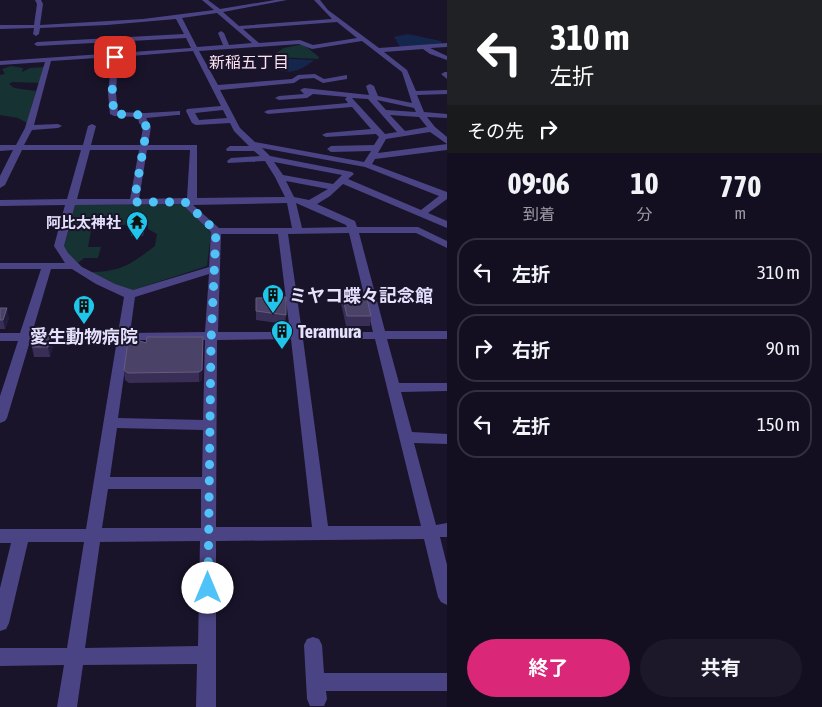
<!DOCTYPE html>
<html lang="ja">
<meta charset="utf-8">
<style>
:root{--surface:#130f20;--page:#1c1829;--text:#f1f3f6;--muted:#9d9ca5;--line:#322f3e;--accent:#db2777}
body{margin:0;font-family:"Asap Condensed","Noto Sans JP",sans-serif;background:var(--page);color:var(--text);height:100vh;display:flex;flex-direction:column;font-size:19px;white-space:nowrap}
*{box-sizing:border-box;margin:0}
p{font-size:16px;color:var(--muted)}
.icon{flex:none;width:28px;height:28px;fill:none;stroke:currentColor;stroke-width:2;stroke-linecap:round;stroke-linejoin:round}
.map{position:relative;flex:1;overflow:hidden}
.side{display:flex;flex-direction:column;background:var(--surface);width:375px}
.side>*{flex:none}
.top-card{background:#202124;color:#fff;overflow:hidden}
.pin{position:absolute;display:grid;place-items:center;width:42px;height:42px;color:#fff;margin:-21px;border-radius:10px;box-shadow:0 2px 8px #0006}
.me{position:absolute;width:55px;margin:-28px;rotate:0deg;stroke-linejoin:round;filter:drop-shadow(0 0 4px #0008)}
.turn{display:flex;align-items:center;gap:18px;height:105px;padding:0 20px;font-size:22px}
.turn .icon{width:65px;height:65px;stroke-width:2.5}
.turn b{display:block;font-size:35px;line-height:42px}
.then{display:flex;align-items:center;height:48px;padding:0 20px;background:#0003;gap:10px;font-size:19px}
.eta{display:flex;justify-content:space-evenly;align-items:center;height:85px;text-align:center}
.eta b{font-size:30px;font-weight:700;line-height:35px}
.action{display:flex;gap:10px;margin-top:auto;padding:10px 20px}
.action a{flex:1;height:58px;border-radius:30px;background:var(--accent);color:#fff;font-size:20px;font-weight:700;line-height:58px;text-align:center}
.action a+a{background:var(--page);color:var(--text)}
ul{padding:0;list-style:none}
li{display:flex;align-items:center;gap:15px;height:68px;margin:0 10px 8px;padding:0 10px;border:2px solid var(--line);border-radius:20px}
li div{flex:1}
li b{display:block;font-size:19px}
li em{font-style:normal}
main{display:flex;flex:1;min-height:0}
.map>svg:first-child{display:block}
.green{fill:#173233}
.water{fill:#15264d}
.lines{fill:none;stroke-linecap:round;stroke-linejoin:round}
.minor{fill:#4b4484;fill-rule:evenodd}
.wall{fill:#392f56}
.shaded-wall{fill:#241c3d}
.building{fill:#4b4267;stroke:#645b7f}
.route{stroke:#4fc3f7;stroke-width:9;stroke-dasharray:0 16.2}
.labels{text-anchor:middle;dominant-baseline:central;stroke-width:4;stroke-linejoin:round;paint-order:stroke}
.far-poi-label{font-size:15px;font-weight:bold;fill:#e5e0fc;stroke:#19142a;text-anchor:end}
.far-neighbourhood-label{font-size:16px;fill:#fce1f0;stroke:#19142a}
.poi-label{font-size:18px;font-weight:bold;fill:#e5e0fc;stroke:#19142a;text-anchor:start}
</style>
<main>
<div class="map">
<svg width="447" height="707" viewBox="0 0 447 707">
<rect width="100%" height="100%" fill="#19142a"/>
<!-- green -->
<g class="green">
<path d="M303,44l16,13 -1,2 -43,-2 1,-4 8,-5z"/>
<path d="M11,66l12,2 -1,4 8,-4 14,-1 -4,16 -28,-1 -3,2 5,4 22,3 -9,32 -9,-5 -18,-3v-40l5,-1 -3,-5z"/>
<path d="M184,204l27,29 -4,33 -74,24h-9l-34,-18c31,0 41,-8 65,-26l2,-12 -9,-5v-5l-56,2 -4,21h13l-3,11h-14l-6,5 -15,-13 12,-45z"/>
</g>
<!-- water -->
<g class="water">
<path d="M408,34l33,7 1,4 -41,3 -7,-11z"/>
<path d="M273,58l41,2c-10,9 -26,17 -39,7z"/>
</g>
<g class="lines">
<!-- minor -->
<g class="minor">
<path d="M35,0h6l2,4 -3,21 103,-6 71,-9 -12,-10h6l12,9 55,-9h12l-64,12 16,14 93,-7 -18,-19h6l8,10 51,38 68,-5v4l-17,1 17,8v4l-17,-6 -7,-5 -39,3 23,18 9,21 31,-1v4l-30,1 7,17 23,2v4l-20,-1 8,10 12,10v7l-17,-12 -44,7 -8,14 69,-9v6l-72,9 -3,5 75,28v7l-19,14 19,8v7l-104,-44 -13,12 -13,8 38,17 2,6h61l29,14v7l-31,-15h-57l26,98h62v8h-60l12,44h48v8l-46,1 11,40 35,2v10l-33,-1 22,82 11,-2v14h-7l7,28v40l-6,-3 -3,-5 -14,-58 -208,2v166h-20l1,-43 -114,1 -6,42h-20l7,-42 -64,1v-18h67l17,-106h-56l-19,81 -3,6 -6,2v-43l11,-45h-11v-14h86l31,-189 -87,1 -23,77 -2,3 -5,2v-27l18,-55h-18v-8h20l21,-64h-41v-6h65l-11,-17 11,-41 -65,1v-6l67,-1 14,-49h-59l-17,35 -5,3v-12l13,-26 -13,1v-6h16l9,-17 20,-66 -45,3v-4l191,-13 -5,-10 -149,8 -3,-2 3,-2 147,-8 -8,-15 -69,6 -67,3 -1,6 -3,2 -3,-2 1,-6 -34,1v-4h34l3,-21zM217,13l35,30 -23,2 -5,-12 -3,-2 -3,2 5,12 -26,2 -15,-29zM337,22l20,16 -44,7 -13,-5 -41,3 -16,-14zM362,41l40,31 10,31 -34,-7 -4,-10 -4,-2 -4,2 3,9 -65,-7 -4,2 4,4 -25,2 -4,2 4,2 28,-2 6,-4 34,3 -2,2 3,4 -80,7 -4,2 4,2 84,-7 19,22 -45,4 -4,2 4,2 50,-3 3,3 -5,8 -43,1 -4,3 4,3 40,-1 -7,11 -109,-20 -15,-14 -20,-38 74,-7 6,-4 14,-1 9,5 24,-4v-4l-23,4 -9,-5 -17,1 -6,4 -74,6 -19,-34 100,-7 13,5zM193,51l28,55 -34,3 -1,2 6,12 4,2 34,-2 4,8 15,15h-19l-4,3 1,2h27l6,5 -29,2 -4,3 1,2 37,-2 10,16 10,20 -88,1v-53h-49l3,-18 -5,-9 31,-3h3v-4l-35,2 -27,-1 -2,-19 2,-36zM112,57l-4,36 2,21 4,2 24,1 1,6 4,4 -3,18h-49l5,-19 -4,-2 -4,2 -5,19h-59l8,-15 26,-2 4,-2 -4,-2 -24,1 17,-64zM352,98l16,1 29,33 -12,2zM377,100l37,8 2,4 -30,-2zM223,110l4,8 -28,2 -4,-7zM390,115l29,2 8,10 -22,4zM262,148l103,19 74,29 -18,14 -73,-31 6,-5 -2,-2 -82,-16zM90,150h49l-9,49h-53zM147,150h43l-3,48 -48,1zM274,162l68,13 -9,9 -50,-9zM286,181l42,8 -19,11 -15,-3zM287,203l5,25h-73l-26,-23zM296,203l50,22 1,2 -45,1zM182,204l29,28 -2,35 -76,23 -18,-6 -33,-17 -14,-14 -4,-7 11,-41zM349,233l24,99h-71l-14,-98zM221,234h57l12,98h-72zM51,269h21l24,15 28,13 -6,36h-86zM209,274l-4,58 -75,1 5,-36zM291,339l21,188h-96l1,-187zM303,339h72l46,187h-93zM129,340h76l-2,80 -85,-2zM117,428l86,2 -1,47h-92zM108,489h93v39h-99zM200,541l-2,105 -113,2 15,-106z"/>
<path d="M445,72h2v7l-6,-5z"/>
<path d="M313,637l6,2 3,6 2,28h123v18h-121l1,8 -3,7h-14l-3,-7 -3,-54 3,-6z"/>
</g>
</g>
<!-- wall -->
<g class="wall">
<path d="M145,222l1,2 -3,12h-12v-3z"/>
<path d="M342,294l29,22 -1,10h-24l-5,-23z"/>
<path d="M256,298l30,17 -1,9 -29,-4z"/>
<path d="M0,308l9,10 -4,11h-5z"/>
<path d="M52,336l1,10 -3,11h-16l-2,-10z"/>
<path d="M146,343l57,4 -1,33 -3,2 -70,1 -4,-3 -1,-10z"/>
</g>
<!-- shaded-wall -->
<g class="shaded-wall">
<path d="M7,308l2,10 -4,11 -2,-9z"/>
<path d="M52,336l1,10 -3,11 -2,-10z"/>
<path d="M203,337l-1,43 -3,2v-10z"/>
</g>
<!-- building -->
<g class="building">
<path d="M134,221l11,1 -2,11h-12z"/>
<path d="M342,294h16l1,5h8l4,17h-24z"/>
<path d="M286,297v18l-30,-4v-13z"/>
<path d="M0,308h7l-4,12h-3z"/>
<path d="M36,336h16l-4,11h-16z"/>
<path d="M147,337h56l-1,33 -3,2 -71,1 -4,-3 4,-29 3,-3 15,5z"/>
</g>
<g class="lines">
<!-- route -->
<path class="route" d="M115,57l-3,36 2,21 28,1 1,8 4,4 -13,75h51l31,29 -5,112 -3,245"/>
</g>
<!-- icons -->
<defs>
<g id="temple-pin" transform="scale(1.125)"><path d="M0 17L-7.5 6A9.5 9.5 0 1 1 7.5 6Z" fill="#1fc6e9" stroke="#19142a"/><path d="M0-6L5-2H3V0L6.5 2.5H4V6H1.5V3h-3V6H-4V2.5H-6.5L-3 0V-2H-5Z" fill="#111"/></g>
<g id="building-pin" transform="scale(1.125)"><path d="M0 17L-7.5 6A9.5 9.5 0 1 1 7.5 6Z" fill="#1fc6e9" stroke="#19142a"/><path d="M-4-6H4V6H1V3H-1V6H-4ZM-2.5-4.3h1.7v1.8h-1.7ZM.8-4.3h1.7v1.8H.8ZM-2.5-1h1.7V.8h-1.7ZM.8-1h1.7V.8H.8Z" fill="#111"/></g>
</defs>
<g fill-rule="evenodd">
<use href="#temple-pin" x="137" y="222"/>
<use href="#building-pin" x="273" y="295"/>
<use href="#building-pin" x="84" y="306"/>
<use href="#building-pin" x="282" y="331"/>
</g>
<g class="labels">
<!-- far-poi labels -->
<g class="far-poi-label">
<text x="121" y="222">阿比太神社</text>
</g>
<!-- far-neighbourhood labels -->
<g class="far-neighbourhood-label">
<text x="249" y="62">新稲五丁目</text>
</g>
<!-- poi labels -->
<g class="poi-label">
<text x="289" y="295">ミヤコ蝶々記念館</text>
<text x="298" y="331">Teramura</text>
<text x="84" y="336" text-anchor="middle">愛生動物病院</text>
</g>
</g>
</svg>
<div class="pin" style="left:115px;top:57px;background:#d93025"><svg class="icon" aria-label="arrive" viewBox="0 0 24 24"><path d="M6 21V4h12l-3 4 3 4H6"/></svg></div>
<svg class="me" style="left:208px;top:588px" viewBox="-20 -20 40 40"><circle r="19" fill="#fff"/><path d="M0-13L10 11 0 6-10 11z" fill="#4fc3f7"/></svg>
</div>
<section class="side">
<div class="top-card">
<div class="turn"><svg class="icon" aria-label="left" viewBox="0 0 24 24"><path d="M17 20v-9H6M10 6l-5 5 5 5"/></svg><div><b>310 m</b>左折</div></div>
<div class="then">その先<svg class="icon" aria-label="right" viewBox="0 0 24 24"><path d="M7 20v-9h11M14 6l5 5-5 5"/></svg></div>
</div>
<div class="eta">
<div><b>09:06</b><p>到着</p></div>
<div><b>10</b><p>分</p></div>
<div><b>770</b><p>m</p></div>
</div>
<ul>
<li><svg class="icon" aria-label="left" viewBox="0 0 24 24"><path d="M17 20v-9H6M10 6l-5 5 5 5"/></svg><div><b>左折</b></div><em>310 m</em></li>
<li><svg class="icon" aria-label="right" viewBox="0 0 24 24"><path d="M7 20v-9h11M14 6l5 5-5 5"/></svg><div><b>右折</b></div><em>90 m</em></li>
<li><svg class="icon" aria-label="left" viewBox="0 0 24 24"><path d="M17 20v-9H6M10 6l-5 5 5 5"/></svg><div><b>左折</b></div><em>150 m</em></li>
</ul>
<div class="action"><a>終了</a><a>共有</a></div>
</section>
</main>
